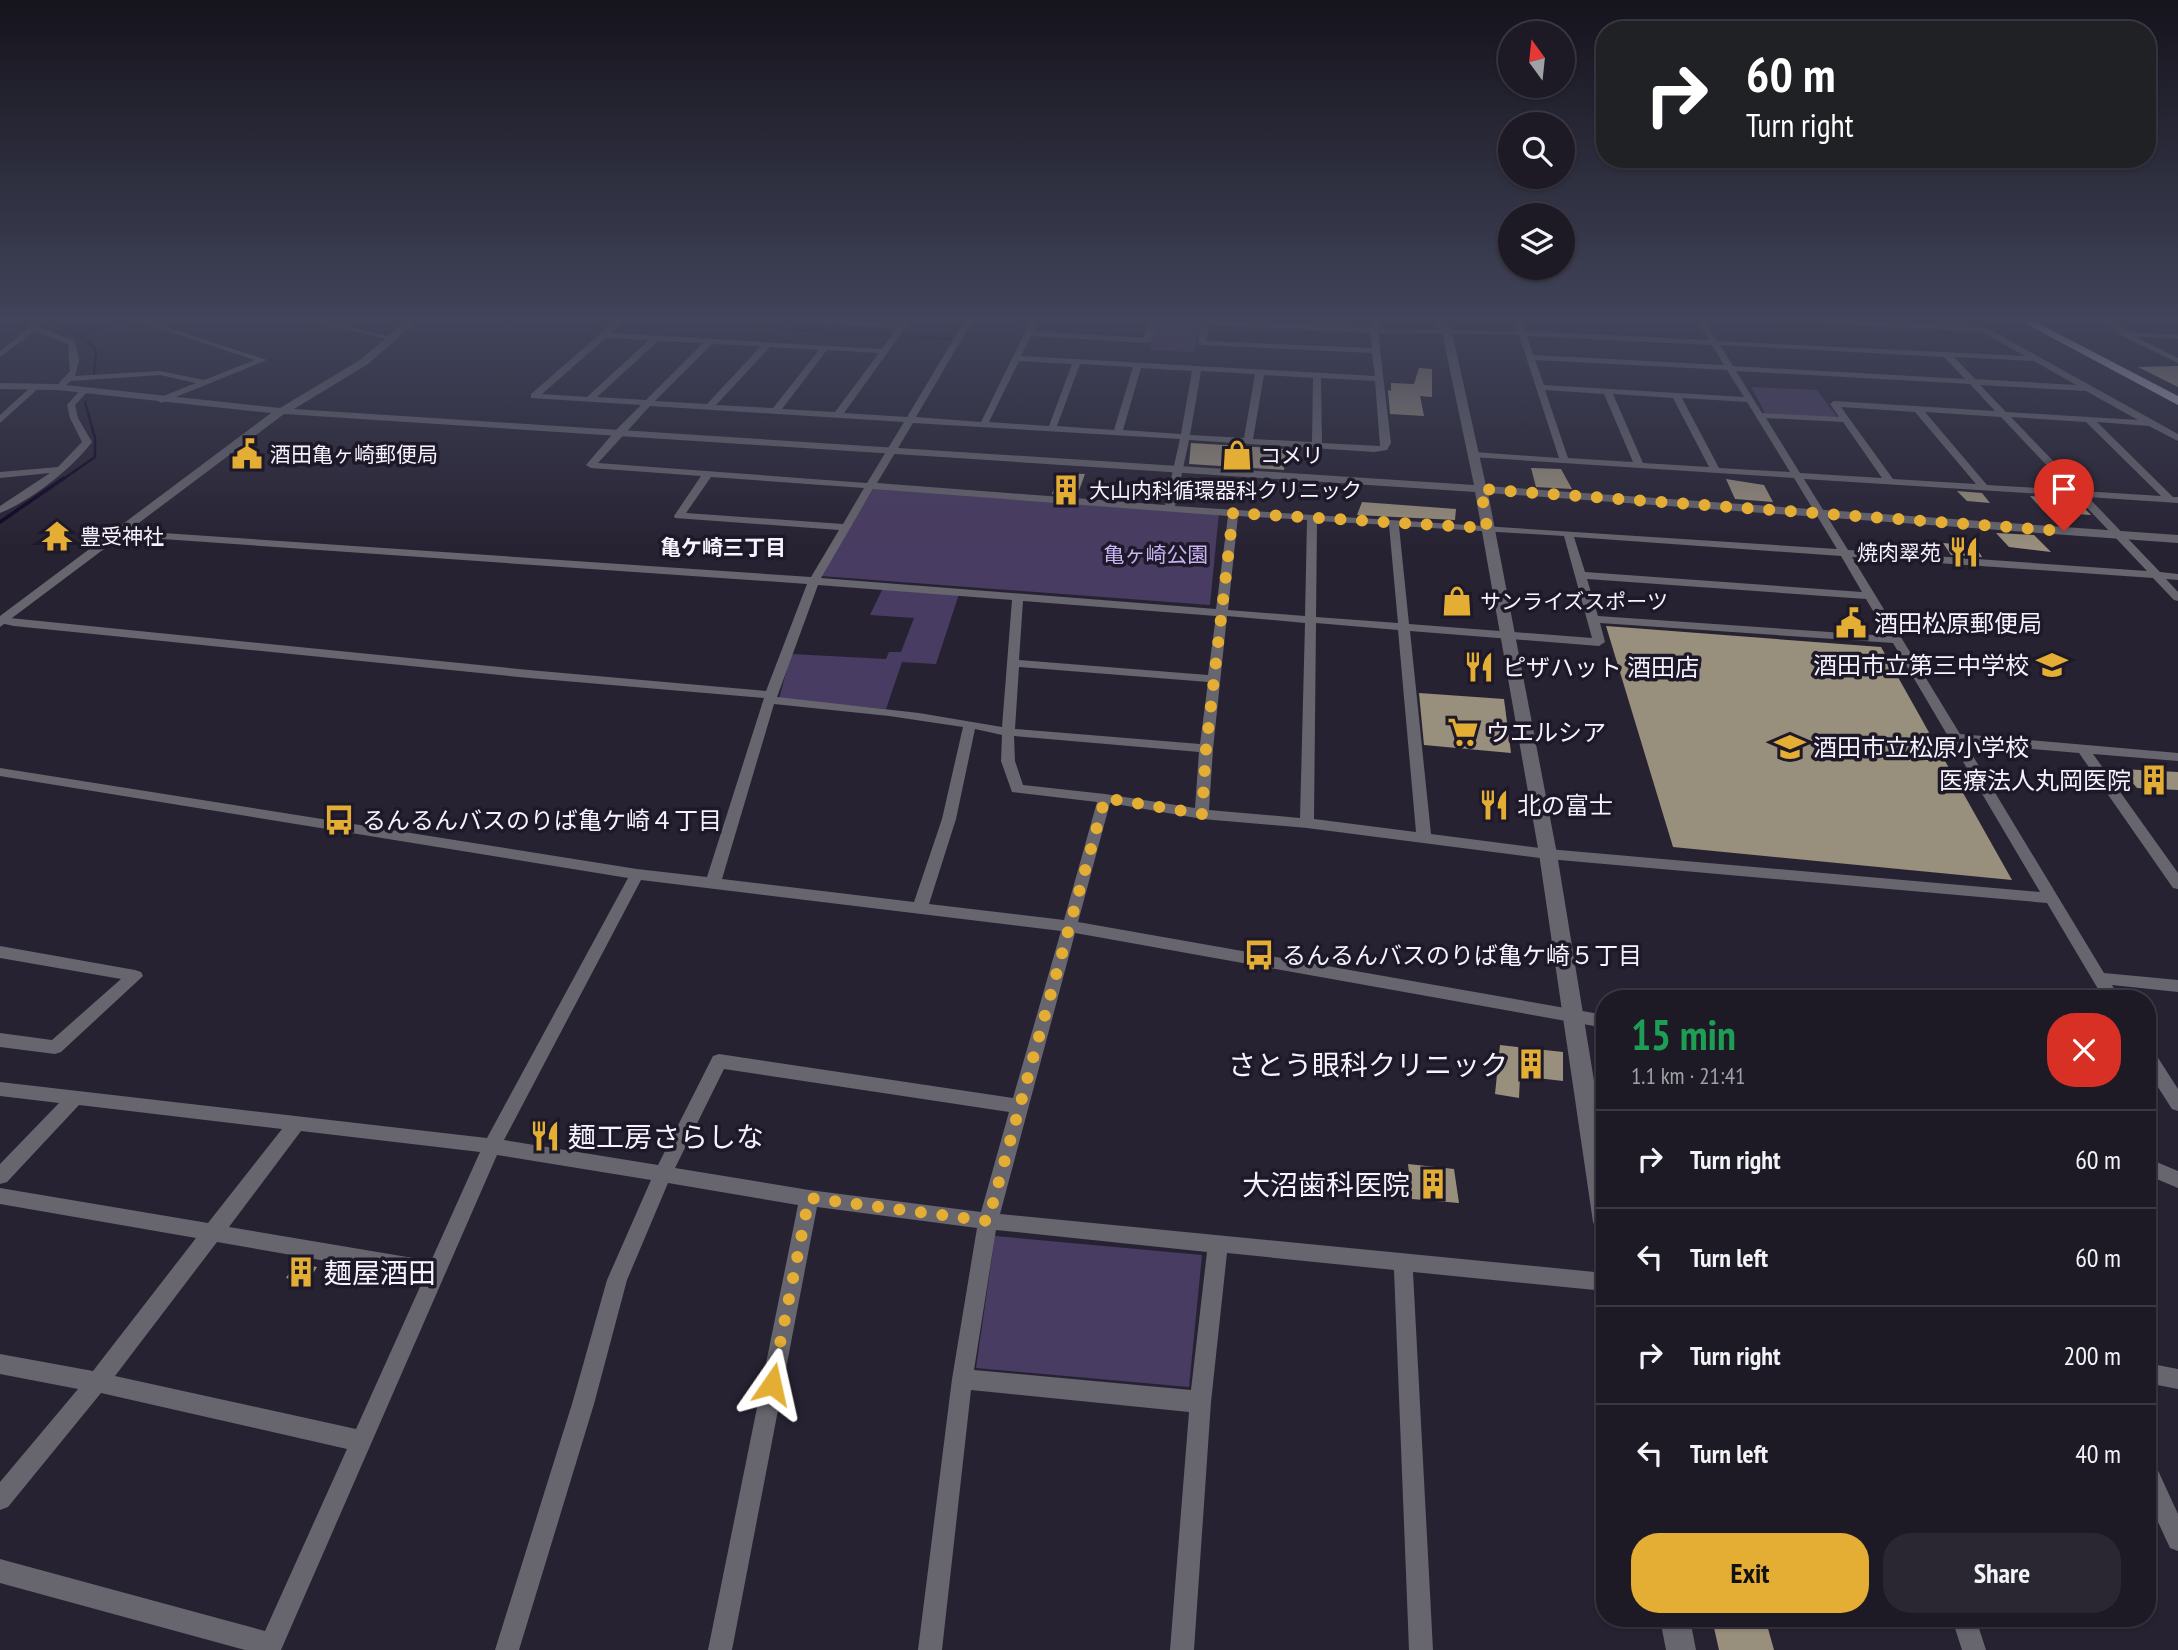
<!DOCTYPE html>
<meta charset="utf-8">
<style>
:root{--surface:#1d1a26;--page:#2a2732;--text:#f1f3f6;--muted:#a0a1a7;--line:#3b3843;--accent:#e4ae35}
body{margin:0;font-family:"PT Sans Narrow","Noto Sans JP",sans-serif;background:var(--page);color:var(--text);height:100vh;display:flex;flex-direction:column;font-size:26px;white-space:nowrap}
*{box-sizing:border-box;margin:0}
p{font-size:23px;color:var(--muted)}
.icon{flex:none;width:38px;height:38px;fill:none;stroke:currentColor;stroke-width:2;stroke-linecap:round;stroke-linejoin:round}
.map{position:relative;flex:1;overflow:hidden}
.drawer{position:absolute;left:1596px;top:990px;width:560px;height:637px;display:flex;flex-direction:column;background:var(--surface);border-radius:28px;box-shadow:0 2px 5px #0004,0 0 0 2px var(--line)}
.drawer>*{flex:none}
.top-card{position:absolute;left:1596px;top:21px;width:560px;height:147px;border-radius:28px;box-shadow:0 2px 5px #0004,0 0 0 2px var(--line);background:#202124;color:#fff;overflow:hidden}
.needle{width:46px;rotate:345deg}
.controls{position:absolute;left:1498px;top:21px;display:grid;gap:14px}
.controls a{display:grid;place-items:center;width:77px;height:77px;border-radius:50%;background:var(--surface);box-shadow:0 2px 5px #0004,0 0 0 2px var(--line);font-size:35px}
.pin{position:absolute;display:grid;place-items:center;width:60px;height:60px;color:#fff;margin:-72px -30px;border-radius:50% 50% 50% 0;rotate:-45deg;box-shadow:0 0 7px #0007}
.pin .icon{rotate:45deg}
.me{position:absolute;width:77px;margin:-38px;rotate:11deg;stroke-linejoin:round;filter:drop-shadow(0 0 5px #0008)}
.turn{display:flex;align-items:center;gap:24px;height:147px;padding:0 35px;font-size:32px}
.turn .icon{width:91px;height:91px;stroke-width:2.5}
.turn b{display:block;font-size:49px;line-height:60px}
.round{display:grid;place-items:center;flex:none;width:74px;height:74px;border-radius:28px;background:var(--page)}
.summary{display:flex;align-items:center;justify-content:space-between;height:119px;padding:0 35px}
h1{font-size:42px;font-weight:700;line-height:52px;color:#1e9e55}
.action{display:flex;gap:14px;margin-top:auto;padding:14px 35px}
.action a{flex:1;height:80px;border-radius:28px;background:var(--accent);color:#111;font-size:28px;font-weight:700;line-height:80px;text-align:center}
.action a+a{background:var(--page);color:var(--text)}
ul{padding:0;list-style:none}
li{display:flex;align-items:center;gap:21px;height:98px;padding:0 35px;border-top:2px solid var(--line)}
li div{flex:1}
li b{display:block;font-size:26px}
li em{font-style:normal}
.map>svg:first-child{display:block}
.green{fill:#493c62}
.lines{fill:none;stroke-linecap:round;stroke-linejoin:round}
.stream-far1{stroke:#0f0221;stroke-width:2.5}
.stream{stroke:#0f0221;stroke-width:3.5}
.building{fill:#998f7d}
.minor{fill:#67656d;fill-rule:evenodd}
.tertiary{fill:#67656d;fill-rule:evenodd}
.trunk{fill:#b6b2c4;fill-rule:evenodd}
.route{stroke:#e4ae35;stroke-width:12;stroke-dasharray:0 21.6}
.labels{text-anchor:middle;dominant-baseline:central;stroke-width:7;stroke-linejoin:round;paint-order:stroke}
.far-poi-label{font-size:21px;fill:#f6f3fe;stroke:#1e1928;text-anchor:start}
.far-neighbourhood-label{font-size:21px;font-weight:bold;fill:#f6f3fe;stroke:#1e1928}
.far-park-label{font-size:21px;fill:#c8b3f5;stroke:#1e1928}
.poi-label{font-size:24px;fill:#f6f3fe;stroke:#1e1928;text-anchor:start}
.near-poi-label{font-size:28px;fill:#f6f3fe;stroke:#1e1928;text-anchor:end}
</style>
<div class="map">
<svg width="2178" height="1650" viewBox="0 0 2178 1650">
<rect width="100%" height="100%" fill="#272232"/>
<!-- green -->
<g class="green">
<path d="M1156,322l44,2 -6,28 -45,-2z"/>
<path d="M1751,387l66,3 21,28 -73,-5z"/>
<path d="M874,488l345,24 -9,93 -389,-29z"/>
<path d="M883,588l76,6 -23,70 -34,-2 -16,47 -107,-10 12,-45 95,5 3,-7h12l13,-34 -44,-3z"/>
<path d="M995,1236l207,19 -13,132 -213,-19z"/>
</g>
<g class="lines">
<!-- stream-far1 -->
<g class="stream-far1">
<path d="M55,320l38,26 3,5 -2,23"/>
<path d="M777,329l8,-9"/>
<path d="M790,330l98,5"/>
<path d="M78,334l50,-14"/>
<path d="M903,336l49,3"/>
<path d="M62,480l33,-23v-19l-10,-36"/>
</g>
<!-- stream -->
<path class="stream" d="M0,522l64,-44"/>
</g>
<!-- building -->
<g class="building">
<path d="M2178,366v21l-40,-20z"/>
<path d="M1419,368l13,1v28l-12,-1 4,20 -34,-2 -2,-24 3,1v-8l23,1z"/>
<path d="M1191,443l95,6 -2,21 -95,-6z"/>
<path d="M1531,468l30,1 11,20 -36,-2z"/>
<path d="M1059,473l26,1 -8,22 -25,-2z"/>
<path d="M1726,479l38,6 9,17 -38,-3z"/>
<path d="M1957,491l25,2 8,10 -23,-2z"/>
<path d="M2030,496l45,3 16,16 -41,-3 -9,-4z"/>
<path d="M1362,502l94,7 -1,11 -98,-5z"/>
<path d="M1996,533l38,2 17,17 -42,-5z"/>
<path d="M1943,543l32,3 7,11 -31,-2z"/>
<path d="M1606,626l275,21 131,233 -339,-33z"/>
<path d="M1419,693l85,6 7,54 -87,-8z"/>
<path d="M2121,769l57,3v18l-41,-2z"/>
<path d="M1500,1045l63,7v29l-43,-5 -1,22 -24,-4z"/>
<path d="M1408,1164l46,5 5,34 -47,-4z"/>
<path d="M295,1264l22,3 -10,16 -21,-5z"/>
<path d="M1712,1619l55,6 7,25h-55z"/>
</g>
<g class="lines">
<!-- minor -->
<g class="minor">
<path d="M33,320h6l-1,7 37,14 4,19 -4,16 85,-5 44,9 51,-20 -122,-40h12l122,40 -106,43 -4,-3 1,-2 38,-15 -36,-8 -89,6 -5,4h-6l-1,-2 11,-12 -2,-27 -33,-13 -35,26v-6l30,-24z"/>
<path d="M303,320h15l78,18 -4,2z"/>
<path d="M616,320h9l-14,13 271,16 15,-21 -93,-6 -4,-2 101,3 2,-3h8l-67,93 63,4 58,-97h8l-57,97 65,5 50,-102h8l-5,11 110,7 4,-18h62l161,8 1,-8h8l-2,9 140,2 -4,-11h8l3,11 184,9 -13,-20h8l13,21 308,15 -43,-24 -185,-10 -4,-2h49l145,8 191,106v7l-29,-15 -52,-4 76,75h5v6l-90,-6 72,75 18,2v6l-12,-1 12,13v9l-4,-1 -21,-22 -301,-21 108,177 218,19v8l-85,-7 85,119v16l-5,-1 -94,-135 -114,-10 139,230 74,7v12l-66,-7 8,14h-16l-57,-96 -499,-44 -241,-31 -105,-9 -92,-16 -32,119 527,93v13l-530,-95 -75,281 605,59v18l-192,-19 20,378h-24l-15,-380 -167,-17 -16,149 -17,248h-24l19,-238 -218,-22 -29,260h-24l34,-271 25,-151 -160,-21 -85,443h-24l90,-445 -130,-22 -41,97 -33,124 -75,246h-24l77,-246 35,-124 44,-100 -154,-25 -216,495h-36l-245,-67v-24l265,72 82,-182 -246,-56 -93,114 -8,3v-28l78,-93 -78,-15v-20l93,17 103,-133 -196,-34v-16l208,35 74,-94 -203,-24 -72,77 -7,2v-20l59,-61 -59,-7v-14l487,56 141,-260 -628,-102v-8l637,101 70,8 57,-179 -235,-20 -515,-52 -14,-3v-6l529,53 237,21 41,-107 -688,-48 -5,-3 5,-3 692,47 28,-47 -164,-12 -1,-2 27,-40 -110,-8 -5,-3 29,-34 26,-26 -110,-7v-4zM1157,323l44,2 -3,18 4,2 170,8 3,23 -354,-20 10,-20 116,7 4,-2zM1209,325l161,8 2,15 -166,-7zM1378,333l141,2 40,123 -85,-6 -5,3 2,2 323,21 43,71 -662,-43 14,-66 185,12 13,-2 4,-7zM1527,336l185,9 12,20 -191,-10zM606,338l43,2 -62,57 -45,-3zM658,341l45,2 -57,57 -49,-3zM712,344l49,2 -54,58 -52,-3zM1720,345l224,12 21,22 -232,-13zM770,347l49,3 -46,58 -57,-3zM827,350l52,3 -44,59 -53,-3zM1954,357l80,4 42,24 -101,-6zM1535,360l192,10 17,27 -200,-12zM1019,361l53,3 -23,62 -60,-4zM1080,364l53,3 -19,63 -57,-4zM1141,368l51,3 -11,63 -58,-4zM1201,371l54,3 -11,64 -54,-3zM1736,371l234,13 25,27 -161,-10 -4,3 9,13 -77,-4zM1264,375l49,3 -1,64 -59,-3zM1321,378l54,3 5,65 -58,-3zM1980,385l106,6 52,29 -132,-8zM1545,390l59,4 29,68 -65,-4zM1613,394l60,4 36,69 -66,-4zM1682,398l65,4 43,70 -71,-4zM650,406l254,16 -37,61 -269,-20zM1841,407l74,5 61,72 -83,-5zM1925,412l76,5 69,73 -83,-5zM2011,417l75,5 75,74 -79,-5zM1766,418l77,4 39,56 -82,-5zM913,423l267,16 -15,66 -288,-22zM711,477l153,11 -21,36 -157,-11zM1804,479l272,17 71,75 -299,-21zM873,489l355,27 -12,93 -395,-31zM1238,516l69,4 -2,96 -77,-6zM1317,521l72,4 9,98 -82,-6zM1399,526l165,10 28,102 -183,-14zM1574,537l267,19 21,36 -277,-20zM1587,579l279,20 22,37 -290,-20zM818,585l194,15 -10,127 -83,-14 -142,-16zM1023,601l193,15 -8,59 -189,-15zM1227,616l78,7 -5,195 -91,-8 4,-61zM1316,623l82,7 18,202 -102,-13zM1600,623l293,20 147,249 -492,-43 -117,-15 -21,-203 189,15 6,-4zM1019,667l189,15 -8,62 -185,-15zM774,704l115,12 74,11 -21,92 -28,83 -192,-23zM975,729l27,6 -1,26 11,31 85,10 -33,118 -135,-16 27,-85zM1014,736l185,16 -4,56 -90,-14 -82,-9 -8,-24zM641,880l420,51 -48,167 -294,-44 -6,2 -55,109 -154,-25zM724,1069l285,43 -28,100 -172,-22 -134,-22zM301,1131l179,21 -49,109 -202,-34zM996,1230l211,22 -16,138 -217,-20zM217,1242l207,36 -68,151 -241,-53z"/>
<path d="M2104,320h9l15,12 50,3v4l-44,-3 44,22v5l-56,-27z"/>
<path d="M34,384l7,2 -41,37v-8z"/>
<path d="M82,388l7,2 -14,15 3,13 14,24c-19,26 -63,60 -92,71v-7l50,-33 -50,5v-6l58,-5 24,-25 -12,-24 -3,-13z"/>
<path d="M0,946l135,24 6,2 2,4 -82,76 -6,2 -55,-7v-14l52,7 69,-61 -121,-21z"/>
<path d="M2147,1048l6,2 25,39v22l-6,-2 -25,-39z"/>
<path d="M2147,1158l31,13v17l-31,-13z"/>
<path d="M2147,1363l31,6v20l-31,-6z"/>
<path d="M2147,1461l8,3 23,50v37l-8,-3 -23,-50z"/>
<path d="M1952,1619h24l10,31h-24z"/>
</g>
<!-- tertiary -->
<g class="tertiary">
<path d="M407,320h11l-50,44 -74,45 1180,76 -32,-153 -9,-12h10l9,12 34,154 692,49v8l-690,-50 69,361 48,294v85l-8,-3 -4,-8 -54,-368 -64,-362 -1191,-78 -284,213v-11l271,-203 -214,-23 -57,-1v-6l57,1 223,24 80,-48z"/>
<path d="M1660,1619h30l6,31h-30z"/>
</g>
<!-- trunk -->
<path class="trunk" d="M2019,320h13l146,76v9z"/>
</g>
<!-- sky -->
<linearGradient id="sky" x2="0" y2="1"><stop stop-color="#15131c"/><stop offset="0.58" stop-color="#41445a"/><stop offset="1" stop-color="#41445a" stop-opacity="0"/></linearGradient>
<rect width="2178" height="551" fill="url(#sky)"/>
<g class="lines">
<!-- route -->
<path class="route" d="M772,1384l37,-186 179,23 117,-423 97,16 4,-65 27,-236 254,15 -6,-39 583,42"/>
</g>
<!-- icons -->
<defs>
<g id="civic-bare" transform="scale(2.415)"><path d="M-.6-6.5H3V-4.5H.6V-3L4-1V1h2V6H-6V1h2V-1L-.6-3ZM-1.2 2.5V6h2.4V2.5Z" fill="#e4ae35" stroke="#1e1928" stroke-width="2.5" paint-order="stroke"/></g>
<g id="shop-bare" transform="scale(2.415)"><path d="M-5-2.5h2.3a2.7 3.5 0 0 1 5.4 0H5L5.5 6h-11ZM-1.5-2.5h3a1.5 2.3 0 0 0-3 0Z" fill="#e4ae35" stroke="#1e1928" stroke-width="2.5" paint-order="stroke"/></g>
<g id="building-bare" transform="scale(2.415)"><path d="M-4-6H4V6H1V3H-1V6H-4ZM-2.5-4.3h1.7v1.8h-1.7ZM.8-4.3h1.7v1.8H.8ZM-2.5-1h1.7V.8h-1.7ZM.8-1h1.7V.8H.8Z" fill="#e4ae35" stroke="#1e1928" stroke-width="2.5" paint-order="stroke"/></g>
<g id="temple-bare" transform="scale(2.415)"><path d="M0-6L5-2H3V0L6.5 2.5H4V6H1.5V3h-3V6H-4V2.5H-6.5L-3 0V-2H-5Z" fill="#e4ae35" stroke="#1e1928" stroke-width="2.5" paint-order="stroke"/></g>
<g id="restaurant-bare" transform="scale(2.415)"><path d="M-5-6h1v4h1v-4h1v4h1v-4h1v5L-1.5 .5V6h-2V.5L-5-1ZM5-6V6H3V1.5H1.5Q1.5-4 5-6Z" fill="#e4ae35" stroke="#1e1928" stroke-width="2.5" paint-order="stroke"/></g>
<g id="school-bare" transform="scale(2.415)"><path d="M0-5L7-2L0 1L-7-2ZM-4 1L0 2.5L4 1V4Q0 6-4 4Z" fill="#e4ae35" stroke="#1e1928" stroke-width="2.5" paint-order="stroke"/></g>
<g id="supermarket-bare" transform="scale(2.415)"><path d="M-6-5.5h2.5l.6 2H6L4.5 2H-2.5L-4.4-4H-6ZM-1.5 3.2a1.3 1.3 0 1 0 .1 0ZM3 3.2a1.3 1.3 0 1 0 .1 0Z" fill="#e4ae35" stroke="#1e1928" stroke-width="2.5" paint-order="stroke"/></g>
<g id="bus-bare" transform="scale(2.415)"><path d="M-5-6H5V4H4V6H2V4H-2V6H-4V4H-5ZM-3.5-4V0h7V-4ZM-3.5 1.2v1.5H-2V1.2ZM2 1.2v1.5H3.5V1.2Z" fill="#e4ae35" stroke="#1e1928" stroke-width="2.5" paint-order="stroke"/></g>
</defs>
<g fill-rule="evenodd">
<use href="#civic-bare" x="247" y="454"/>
<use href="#shop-bare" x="1237" y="455"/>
<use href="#building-bare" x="1066" y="490"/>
<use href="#temple-bare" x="57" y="536"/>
<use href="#restaurant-bare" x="1964" y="552"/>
<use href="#shop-bare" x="1457" y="601"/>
<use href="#civic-bare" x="1851" y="623"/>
<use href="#school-bare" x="2052" y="665"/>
<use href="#restaurant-bare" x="1479" y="667"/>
<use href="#supermarket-bare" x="1463" y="732"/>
<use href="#school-bare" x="1790" y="747"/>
<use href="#building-bare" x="2154" y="780"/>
<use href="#restaurant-bare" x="1494" y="805"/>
<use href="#bus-bare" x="339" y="820"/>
<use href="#bus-bare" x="1259" y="955"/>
<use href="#building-bare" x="1531" y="1064"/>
<use href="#restaurant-bare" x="545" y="1136"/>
<use href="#building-bare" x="1433" y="1184"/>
<use href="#building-bare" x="301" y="1272"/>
</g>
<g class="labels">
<!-- far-poi labels -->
<g class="far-poi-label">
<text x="270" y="454">酒田亀ヶ崎郵便局</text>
<text x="1260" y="455">コメリ</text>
<text x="1089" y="490">大山内科循環器科クリニック</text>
<text x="80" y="536">豊受神社</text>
<text x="1941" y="552" text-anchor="end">焼肉翠苑</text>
<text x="1480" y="601">サンライズスポーツ</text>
</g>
<!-- far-neighbourhood labels -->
<g class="far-neighbourhood-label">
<text x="723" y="547">亀ケ崎三丁目</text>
</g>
<!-- far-park labels -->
<g class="far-park-label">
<text x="1156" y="554">亀ヶ崎公園</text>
</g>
<!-- poi labels -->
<g class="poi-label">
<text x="1874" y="623">酒田松原郵便局</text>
<text x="2029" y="665" text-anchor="end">酒田市立第三中学校</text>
<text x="1502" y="667">ピザハット 酒田店</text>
<text x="1486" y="732">ウエルシア</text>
<text x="1813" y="747">酒田市立松原小学校</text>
<text x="2131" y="780" text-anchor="end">医療法人丸岡医院</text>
<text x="1517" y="805">北の富士</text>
<text x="362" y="820">るんるんバスのりば亀ケ崎４丁目</text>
<text x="1282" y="955">るんるんバスのりば亀ケ崎５丁目</text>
</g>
<!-- near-poi labels -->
<g class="near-poi-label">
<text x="1508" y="1064">さとう眼科クリニック</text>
<text x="568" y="1136" text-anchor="start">麺工房さらしな</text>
<text x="1410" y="1184">大沼歯科医院</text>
<text x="324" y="1272" text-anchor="start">麺屋酒田</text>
</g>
</g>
</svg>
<div class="controls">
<a><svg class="needle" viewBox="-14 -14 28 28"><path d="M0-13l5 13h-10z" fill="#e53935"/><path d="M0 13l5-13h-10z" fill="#a0a1a7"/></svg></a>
<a><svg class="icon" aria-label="search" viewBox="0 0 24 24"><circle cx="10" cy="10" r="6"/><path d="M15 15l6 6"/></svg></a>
<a><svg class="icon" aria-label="layers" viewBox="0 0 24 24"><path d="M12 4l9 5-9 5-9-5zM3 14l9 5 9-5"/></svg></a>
</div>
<div class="pin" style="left:2064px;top:531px;background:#d93025"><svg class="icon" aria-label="arrive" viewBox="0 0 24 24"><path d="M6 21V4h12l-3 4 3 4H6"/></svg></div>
<svg class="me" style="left:772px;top:1384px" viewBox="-20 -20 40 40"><path d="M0-17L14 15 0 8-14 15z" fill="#e4ae35" stroke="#fff" stroke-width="4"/></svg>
<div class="top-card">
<div class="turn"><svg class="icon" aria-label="right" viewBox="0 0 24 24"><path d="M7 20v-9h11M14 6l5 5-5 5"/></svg><div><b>60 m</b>Turn right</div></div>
</div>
<section class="drawer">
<div class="summary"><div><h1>15 min</h1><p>1.1 km · 21:41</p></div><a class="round" style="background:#d93025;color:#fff"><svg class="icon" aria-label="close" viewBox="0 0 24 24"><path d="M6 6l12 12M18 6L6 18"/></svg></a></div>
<ul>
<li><svg class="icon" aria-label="right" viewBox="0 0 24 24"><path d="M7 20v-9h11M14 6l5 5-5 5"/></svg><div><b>Turn right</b></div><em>60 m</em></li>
<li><svg class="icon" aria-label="left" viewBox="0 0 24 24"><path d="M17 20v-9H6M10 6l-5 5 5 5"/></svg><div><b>Turn left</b></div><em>60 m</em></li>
<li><svg class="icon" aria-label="right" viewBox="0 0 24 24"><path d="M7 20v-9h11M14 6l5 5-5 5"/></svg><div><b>Turn right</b></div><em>200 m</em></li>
<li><svg class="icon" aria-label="left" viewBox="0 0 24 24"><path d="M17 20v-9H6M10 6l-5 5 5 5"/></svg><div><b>Turn left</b></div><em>40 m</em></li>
</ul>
<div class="action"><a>Exit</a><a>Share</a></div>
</section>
</div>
